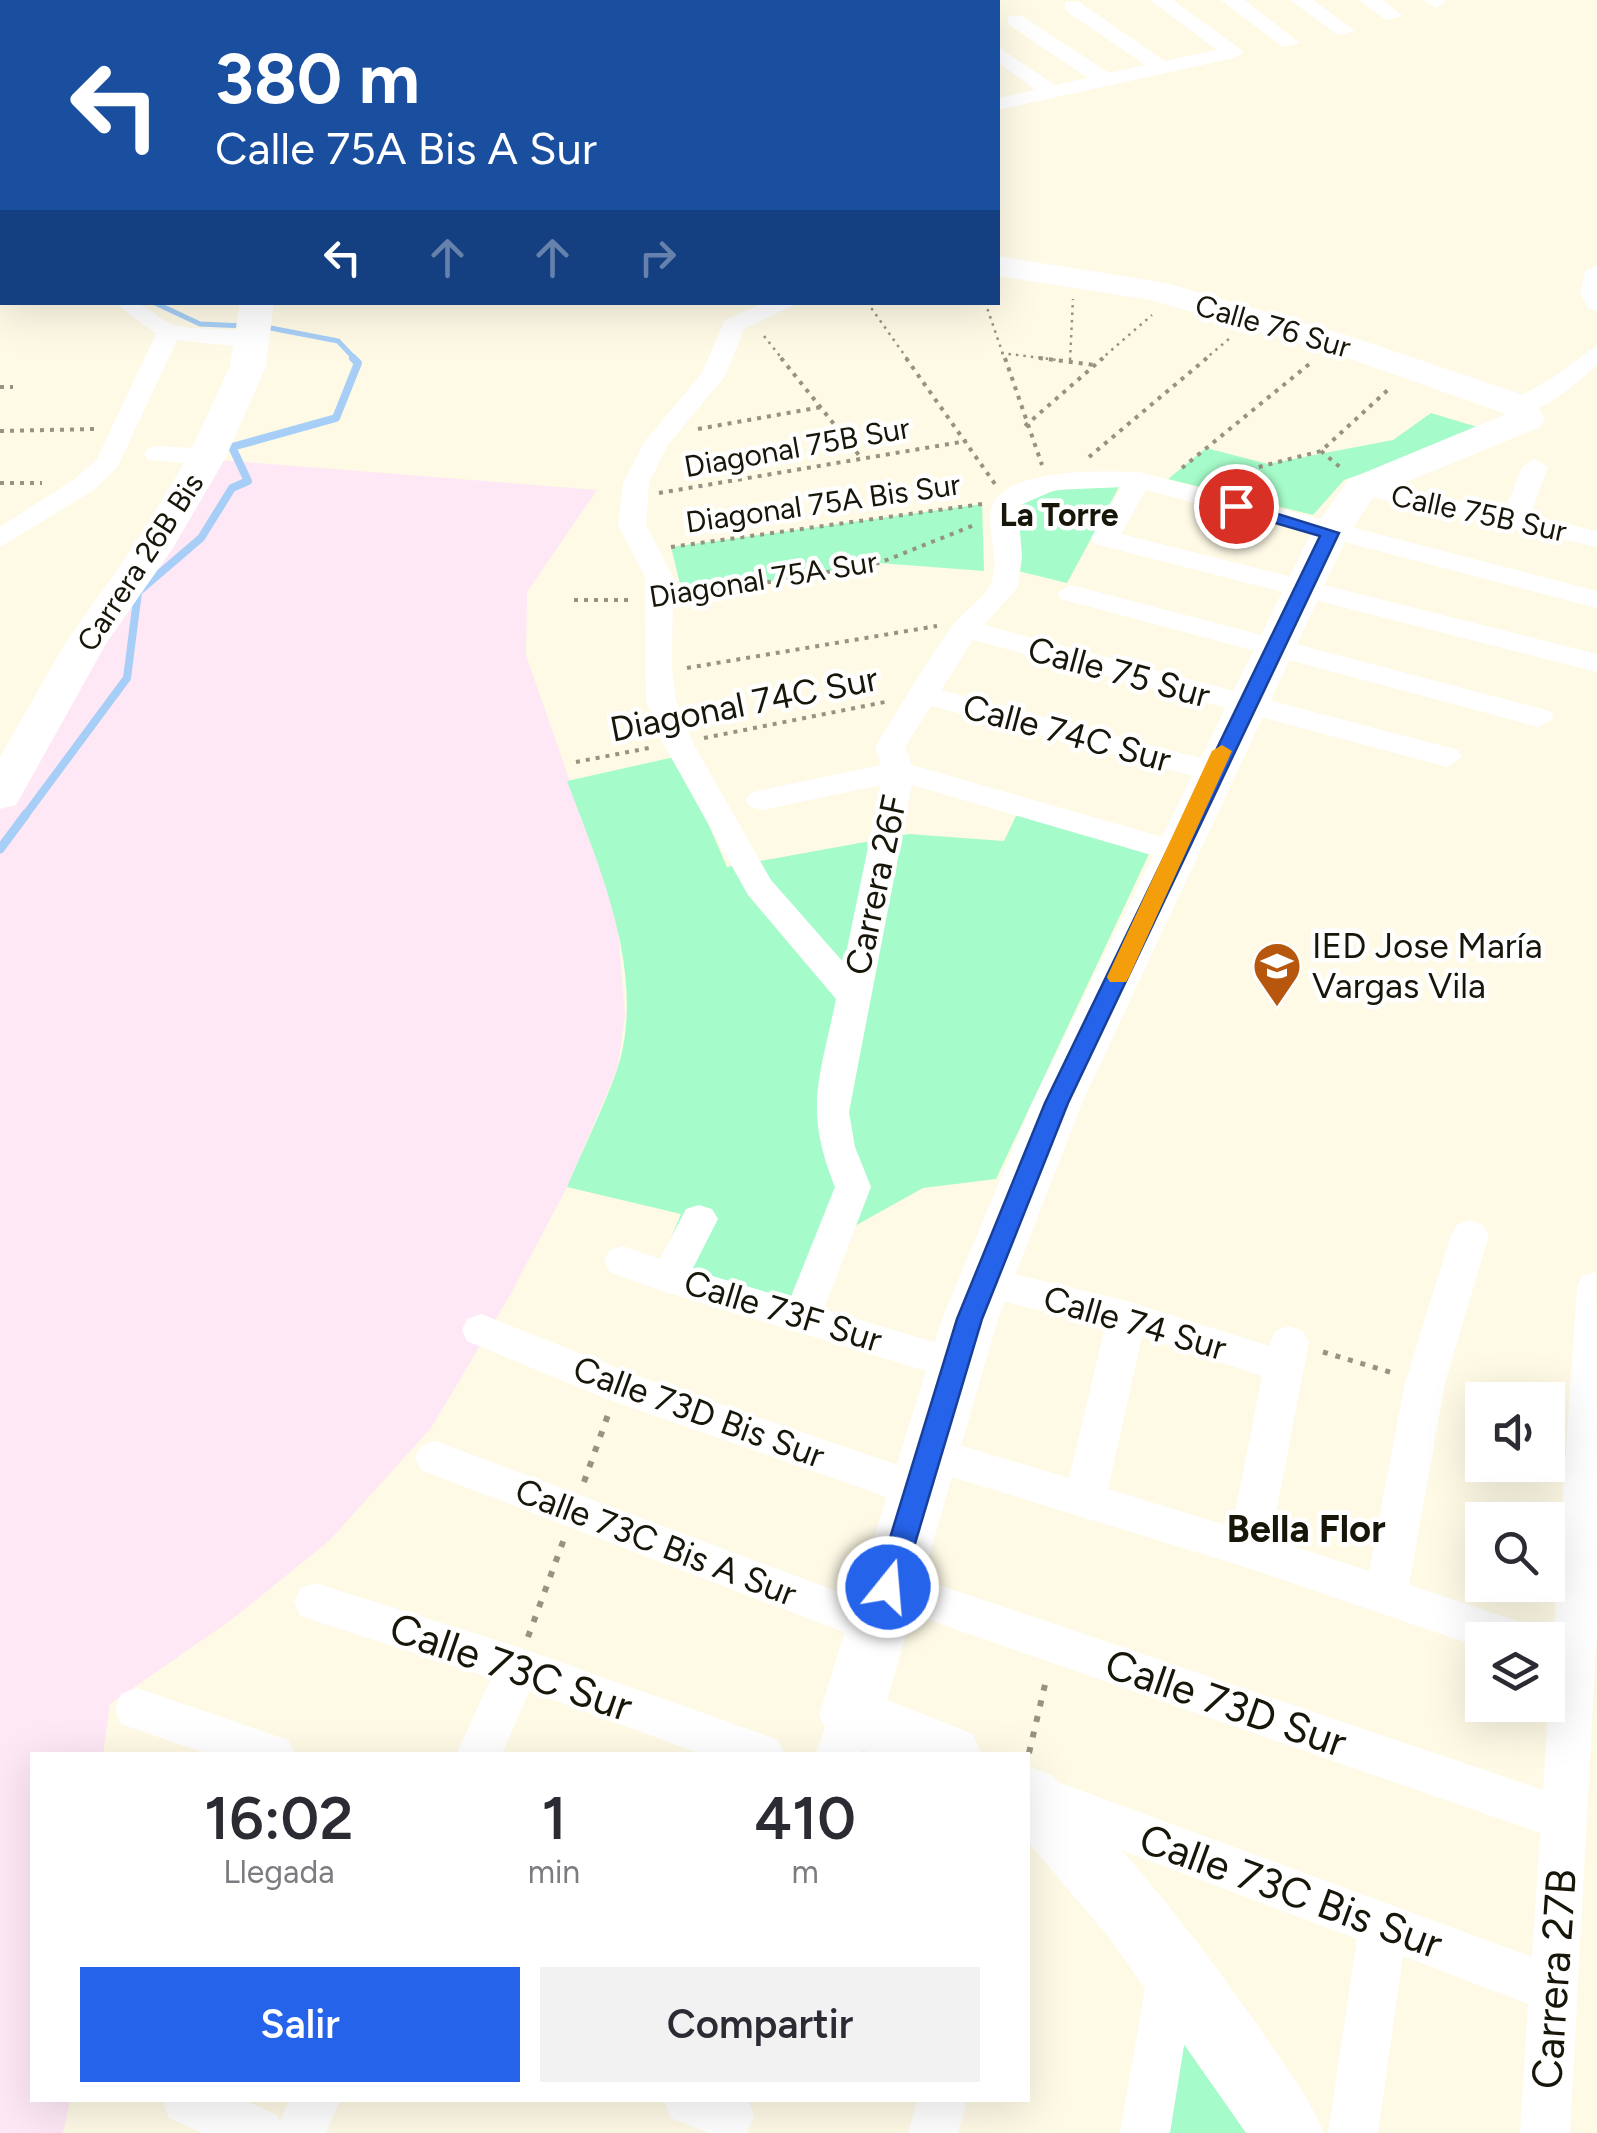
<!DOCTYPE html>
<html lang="es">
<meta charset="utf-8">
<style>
:root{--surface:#fff;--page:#f2f2f3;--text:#2b2b33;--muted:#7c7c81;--accent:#2563eb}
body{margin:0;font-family:Figtree,sans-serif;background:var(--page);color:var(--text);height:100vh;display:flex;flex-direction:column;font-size:38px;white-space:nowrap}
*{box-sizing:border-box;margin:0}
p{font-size:32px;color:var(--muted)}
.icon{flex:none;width:55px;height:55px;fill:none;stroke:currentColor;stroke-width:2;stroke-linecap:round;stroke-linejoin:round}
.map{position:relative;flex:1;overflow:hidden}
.details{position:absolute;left:30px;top:1752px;width:1000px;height:350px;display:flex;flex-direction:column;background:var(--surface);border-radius:0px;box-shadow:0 10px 40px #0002}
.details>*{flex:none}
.guide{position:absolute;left:0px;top:0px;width:1000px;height:305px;box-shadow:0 10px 40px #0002;background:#1a4fa0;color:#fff;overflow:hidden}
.buttons{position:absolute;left:1465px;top:1382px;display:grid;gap:20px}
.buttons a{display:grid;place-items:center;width:100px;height:100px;border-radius:0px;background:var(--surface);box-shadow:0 10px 40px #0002;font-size:50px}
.pin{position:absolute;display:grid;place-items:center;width:85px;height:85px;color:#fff;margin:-42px;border:5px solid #fff;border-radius:50%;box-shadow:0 2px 10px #0007}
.me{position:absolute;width:110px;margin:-55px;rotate:17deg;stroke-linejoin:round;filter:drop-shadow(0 0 8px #0008)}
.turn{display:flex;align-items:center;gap:35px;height:210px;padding:0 50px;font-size:45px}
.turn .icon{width:130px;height:130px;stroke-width:2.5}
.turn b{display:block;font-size:70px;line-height:85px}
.lanes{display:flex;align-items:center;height:95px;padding:0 50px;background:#0003;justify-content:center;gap:50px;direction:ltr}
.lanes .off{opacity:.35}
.eta{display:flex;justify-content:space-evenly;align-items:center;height:170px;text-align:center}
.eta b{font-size:60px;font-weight:600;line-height:70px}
.primary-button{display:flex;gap:20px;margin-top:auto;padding:20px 50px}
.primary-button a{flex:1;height:115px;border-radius:0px;background:var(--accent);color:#fff;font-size:40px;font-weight:600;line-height:115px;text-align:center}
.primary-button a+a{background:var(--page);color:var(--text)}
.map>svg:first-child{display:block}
.industrial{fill:#fee8f6}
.green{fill:#a5fbc9}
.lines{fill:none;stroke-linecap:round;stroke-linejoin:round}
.stream-far2{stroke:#a7cef6;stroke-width:5}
.stream-far1{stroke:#a7cef6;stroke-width:8}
.stream{stroke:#a7cef6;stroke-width:9}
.path-far3{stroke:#969382;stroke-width:2.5;stroke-dasharray:2.5 5;stroke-linecap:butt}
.path-far2{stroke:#969382;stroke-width:4;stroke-dasharray:4 6;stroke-linecap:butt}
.path-far1{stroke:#969382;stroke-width:5;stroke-dasharray:5 8;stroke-linecap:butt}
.path{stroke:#969382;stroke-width:6;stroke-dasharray:6 10;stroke-linecap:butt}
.street{fill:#fff;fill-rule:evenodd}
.secondary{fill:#fff;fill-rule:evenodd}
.route{fill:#2563eb;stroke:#184099;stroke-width:2.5}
.slow{fill:#f59e0b}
.labels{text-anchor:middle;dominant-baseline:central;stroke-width:9;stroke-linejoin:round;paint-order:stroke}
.far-street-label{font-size:30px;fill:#181509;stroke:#fff}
.far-neighbourhood-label{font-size:32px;font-weight:bold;fill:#181509;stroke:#fff}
.street-label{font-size:35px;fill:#181509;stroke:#fff}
.poi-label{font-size:35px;fill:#181509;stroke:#fff;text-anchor:start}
.neighbourhood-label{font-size:38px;font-weight:bold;fill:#181509;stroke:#fff}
.near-street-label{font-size:42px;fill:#181509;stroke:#fff}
</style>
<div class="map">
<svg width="1597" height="2133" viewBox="0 0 1597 2133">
<rect width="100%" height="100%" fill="#fefae6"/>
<!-- industrial -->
<path class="industrial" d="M219,460l378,30 -70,102 -1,63 91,262 8,99 -8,54 -50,117 -58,110 -78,131 -102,113 -98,79 -121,84 -7,51h-71v345h38l-7,33h-63v-1326z"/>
<!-- green -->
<g class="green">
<path d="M1431,413l56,17 -143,50 -31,35 -145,-36 38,-31 62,16 125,-24z"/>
<path d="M1119,487l-52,96 -49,-12 -8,-56c31,-32 68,-26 109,-28z"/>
<path d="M982,504l2,67 -105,-8 -196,33 -12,-49z"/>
<path d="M679,756l48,111 182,-33 95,7 13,-27 132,40 -153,325 -73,9 -70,39 -38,84 -158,-40 24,-57 -114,-27c16,-38 35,-76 49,-114 33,-95 -16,-204 -49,-292z"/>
<path d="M1187,2023l68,110h-87z"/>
</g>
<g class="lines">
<!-- stream-far2 -->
<g class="stream-far2">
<path d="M153,302l47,22 45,2"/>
<path d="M260,326l78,15 18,19"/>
</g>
<!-- stream-far1 -->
<path class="stream-far1" d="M24,817l103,-139 11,-86 63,-54 31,-50 16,-7 -16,-34 104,-29 22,-55 -5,-5"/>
<!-- stream -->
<path class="stream" d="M0,849l26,-35"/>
<!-- path-far3 -->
<g class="path-far3">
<path d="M867,302l41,58"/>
<path d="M985,302l20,58"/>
<path d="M764,336l19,24"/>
<path d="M1001,353l57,7"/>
<path d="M1070,360l3,-61"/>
<path d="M1100,360l52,-45"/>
<path d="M1204,360l26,-22"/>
</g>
<!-- path-far2 -->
<g class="path-far2">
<path d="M781,358l81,101"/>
<path d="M906,358l89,126"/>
<path d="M1005,358l37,107"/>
<path d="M1039,358l56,7"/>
<path d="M0,387h13"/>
<path d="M1025,426l78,-68"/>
<path d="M698,429l124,-22"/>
<path d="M0,431l94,-2"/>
<path d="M1321,451l20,17"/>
<path d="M1089,457l118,-99"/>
<path d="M1182,468l131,-107"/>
<path d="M1220,477l101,-26 70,-64"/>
<path d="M0,483h42"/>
<path d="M659,493l308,-52"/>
<path d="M671,547l311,-43"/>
<path d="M688,596l191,-33 98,-39"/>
<path d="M574,600h58"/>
<path d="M687,668l250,-42"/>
<path d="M704,738l181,-36"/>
<path d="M576,762l73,-14"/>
</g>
<!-- path-far1 -->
<path class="path-far1" d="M1323,1352l70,21"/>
<!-- path -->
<g class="path">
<path d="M584,1482l25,-70"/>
<path d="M528,1637l36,-98"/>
<path d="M1029,1753l18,-77"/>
</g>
<!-- street -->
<g class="street">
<path d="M1150,0h23l71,52 -10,6 -236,52v-12l37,-8 -37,-28v-15l57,38 33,-7 -80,-54v-8h14l87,57 36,-8 -80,-55v-8h14l86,59 52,-11z"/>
<path d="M1221,0h23l56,43 -17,4z"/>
<path d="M1290,0h23l42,31 -17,4z"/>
<path d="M1359,0h23l21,16 -17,4z"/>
<path d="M1423,0h21l2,2 -10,6z"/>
<path d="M0,211l2,1v15l-2,-1z"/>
<path d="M1597,265v46l-8,-2 -9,-16 5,-21z"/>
<path d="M114,302c43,0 35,16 65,24 24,6 67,-3 84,15l-12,7 -74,-8 -60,128 -23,22 -94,57v-20l76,-49 21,-19 59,-125z"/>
<path d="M766,302h34l-56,27 -19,47 -58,70 -18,37 -3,42 27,52 -1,90 4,33 17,43 78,137 73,83 37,-178 -119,25 -11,-3 -5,-7 5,-7 11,-3 119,-25 -6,-18c26,-41 49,-82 78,-122 10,-13 29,-25 37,-39 10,-21 0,-48 0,-69 0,-51 115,-46 149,-45l458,119v17l-451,-118 -25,44 476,120v18l-502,-128 -4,-6 31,-51 -67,3 -37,16 4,51 -4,30 -34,38 474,125 4,7 -15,10 -474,-127 -32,50 282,74 4,7 -15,10 -281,-75 -26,41 7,18 278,80 5,7 -5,7 -11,4 -267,-78 -63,327 6,35 16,40 -47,122 146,44 6,11 -6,11 -14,5 -300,-91 -46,-17 -6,-11 6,-11 13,-4 37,13 26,-50 13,-4 13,4 6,10 -26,51 98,29 45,-112c-32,-80 -15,-108 1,-188l-88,-104 -85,-152 -17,-43 -1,-123 -27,-52 5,-42 22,-42 57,-68 23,-53z"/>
<path d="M1597,345v20c-21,18 -57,54 -86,46l-4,-5 4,-5 40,-22z"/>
<path d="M157,446l50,3 13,8 -13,8 -59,-5 -4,-6 4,-6z"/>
<path d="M1535,459l13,8 -18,49 67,15v16l-235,-52 -13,-8 13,-8 143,32 17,-44z"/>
<path d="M1071,585l479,126 4,7 -15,9 -478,-128 -4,-6z"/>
<path d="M1470,1220l13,5 6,10 -44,148 -36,202 123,41 7,14h-57v8l-234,-80 -319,-98 -14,-5 -6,-12 6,-12 14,-5 140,42 36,-151 -134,-34 -6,-11 6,-11 13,-4 143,34 142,45 6,-15 14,-5 14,5 6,11 -38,197 98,32 36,-188 46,-148 6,-10zM1142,1337l120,39 -30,151 -124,-38z"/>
<path d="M1596,1272l1,357 -27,504h-50l8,-129 -125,-48 -25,177h-50l29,-194 -329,-124v-44l504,186 8,-124 -651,-227 -15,-6 -6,-13 6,-13 15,-6 654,222 34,-503 5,-11z"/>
<path d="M481,1314l151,60 301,103 6,13 -6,13 -15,5 -314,-110 -137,-57 -5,-11 5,-11z"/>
<path d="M435,1441l457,171 7,14 -7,14 -15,5 -456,-175 -6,-12 6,-12z"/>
<path d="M315,1583l203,64 244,87 16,6 7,15h-81l-175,-64 -27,64h-46l35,-77 -191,-62 -6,-14 6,-14z"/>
<path d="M137,1688l151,52 7,15h-84l-90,-31 -6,-15 6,-15z"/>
<path d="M851,1694l16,6 6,15 -12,40h-46l20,-55z"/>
<path d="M1172,1947l17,7 7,17 -26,162h-50l28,-162 7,-17z"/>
<path d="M162,2100h82l33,15 3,6 9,-21h51l-14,33h-124l-33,-15z"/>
<path d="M664,2100h84l6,16 -7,17h-38l-38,-15z"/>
<path d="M917,2100h50l-9,33h-50z"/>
</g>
<!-- secondary -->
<g class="secondary">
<path d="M998,256l168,27 180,52 187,63 12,21 -5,8 -165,68 -26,38 -267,570 -84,216 -111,381 86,34 9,21h-107l-46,-19 -10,-21 123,-396 90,-216 279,-570 38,-54 157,-65 -184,-65 -172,-49 -152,-24z"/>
<path d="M240,302h34l-8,64 -40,91 -53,91 -66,94 -91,163 -16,4v-52l66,-115 68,-96 54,-89 42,-91z"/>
<path d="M1028,1766l23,9c79,78 146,163 209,254 23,34 48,66 64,104h-78l-135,-193 -83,-98z"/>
</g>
</g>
<!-- route -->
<path class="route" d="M1236,501l103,32 -271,570 -86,216 -80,268 -4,9 -10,3 -9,-3 -4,-9 82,-268 88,-216 275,-567 -90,-26v-7z"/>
<!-- slow -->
<path class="slow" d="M1222,745l10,6 -103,226 -3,5h-16l-3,-5 105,-226z"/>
<!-- icons -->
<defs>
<g id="school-pin" transform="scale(2.5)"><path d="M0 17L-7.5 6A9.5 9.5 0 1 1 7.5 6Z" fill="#b6570d" stroke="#fff"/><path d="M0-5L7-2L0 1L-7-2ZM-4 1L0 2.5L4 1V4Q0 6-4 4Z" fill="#fff"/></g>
</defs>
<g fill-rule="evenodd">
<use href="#school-pin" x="1277" y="966"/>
</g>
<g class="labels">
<!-- far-street labels -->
<g class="far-street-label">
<text transform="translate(1273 326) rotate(16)">Calle 76 Sur</text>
<text transform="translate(797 447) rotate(-10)">Diagonal 75B Sur</text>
<text transform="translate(823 503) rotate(-8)">Diagonal 75A Bis Sur</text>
<text transform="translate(1479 513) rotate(12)">Calle 75B Sur</text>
<text transform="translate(140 562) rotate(-57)">Carrera 26B Bis</text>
<text transform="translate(763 579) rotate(-9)">Diagonal 75A Sur</text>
</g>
<!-- far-neighbourhood labels -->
<g class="far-neighbourhood-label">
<text x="1059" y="515">La Torre</text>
</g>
<!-- street labels -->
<g class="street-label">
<text transform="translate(1119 672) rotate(15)">Calle 75 Sur</text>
<text transform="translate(744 704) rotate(-11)">Diagonal 74C Sur</text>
<text transform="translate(1067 733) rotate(15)">Calle 74C Sur</text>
<text transform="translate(876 885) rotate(-78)">Carrera 26F</text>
<text transform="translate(783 1311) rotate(17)">Calle 73F Sur</text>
<text transform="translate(1135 1323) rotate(16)">Calle 74 Sur</text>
<text transform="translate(699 1412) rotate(20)">Calle 73D Bis Sur</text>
<text transform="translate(656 1542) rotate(21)">Calle 73C Bis A Sur</text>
</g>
<!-- poi labels -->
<g class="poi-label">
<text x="1312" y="946">IED Jose María<tspan x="1312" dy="40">Vargas Vila</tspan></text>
</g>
<!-- neighbourhood labels -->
<g class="neighbourhood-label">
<text x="1306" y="1529">Bella Flor</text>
</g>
<!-- near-street labels -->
<g class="near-street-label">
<text transform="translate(511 1667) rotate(19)">Calle 73C Sur</text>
<text transform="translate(1226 1703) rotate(19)">Calle 73D Sur</text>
<text transform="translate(1291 1891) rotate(20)">Calle 73C Bis Sur</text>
<text transform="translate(1554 1979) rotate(-86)">Carrera 27B</text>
</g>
</g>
</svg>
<div class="buttons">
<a><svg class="icon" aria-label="sound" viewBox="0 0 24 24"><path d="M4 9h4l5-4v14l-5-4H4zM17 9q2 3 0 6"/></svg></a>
<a><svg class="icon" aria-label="search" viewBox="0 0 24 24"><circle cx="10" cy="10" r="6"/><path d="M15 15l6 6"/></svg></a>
<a><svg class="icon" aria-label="layers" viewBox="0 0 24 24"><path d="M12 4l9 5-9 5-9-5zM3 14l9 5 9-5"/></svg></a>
</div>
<div class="pin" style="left:1236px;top:506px;background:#d93025"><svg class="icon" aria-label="arrive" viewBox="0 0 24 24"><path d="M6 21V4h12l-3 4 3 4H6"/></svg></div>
<svg class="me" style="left:888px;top:1587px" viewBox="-20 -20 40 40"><circle r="17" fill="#2563eb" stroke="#fff" stroke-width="3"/><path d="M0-11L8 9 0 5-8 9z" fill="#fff"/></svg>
<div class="guide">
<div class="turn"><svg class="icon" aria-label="left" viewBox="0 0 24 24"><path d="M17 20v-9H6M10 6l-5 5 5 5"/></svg><div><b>380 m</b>Calle 75A Bis A Sur</div></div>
<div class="lanes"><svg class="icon" aria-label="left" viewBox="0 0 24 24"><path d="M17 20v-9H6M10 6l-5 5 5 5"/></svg><svg class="icon off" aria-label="ahead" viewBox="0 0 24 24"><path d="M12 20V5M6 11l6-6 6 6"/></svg><svg class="icon off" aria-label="ahead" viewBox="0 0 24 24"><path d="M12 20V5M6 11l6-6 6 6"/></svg><svg class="icon off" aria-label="right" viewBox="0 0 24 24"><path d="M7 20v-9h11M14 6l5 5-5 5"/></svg></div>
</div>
<section class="details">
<div class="eta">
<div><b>16:02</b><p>Llegada</p></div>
<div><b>1</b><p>min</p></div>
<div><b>410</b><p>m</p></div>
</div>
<div class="primary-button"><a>Salir</a><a>Compartir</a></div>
</section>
</div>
